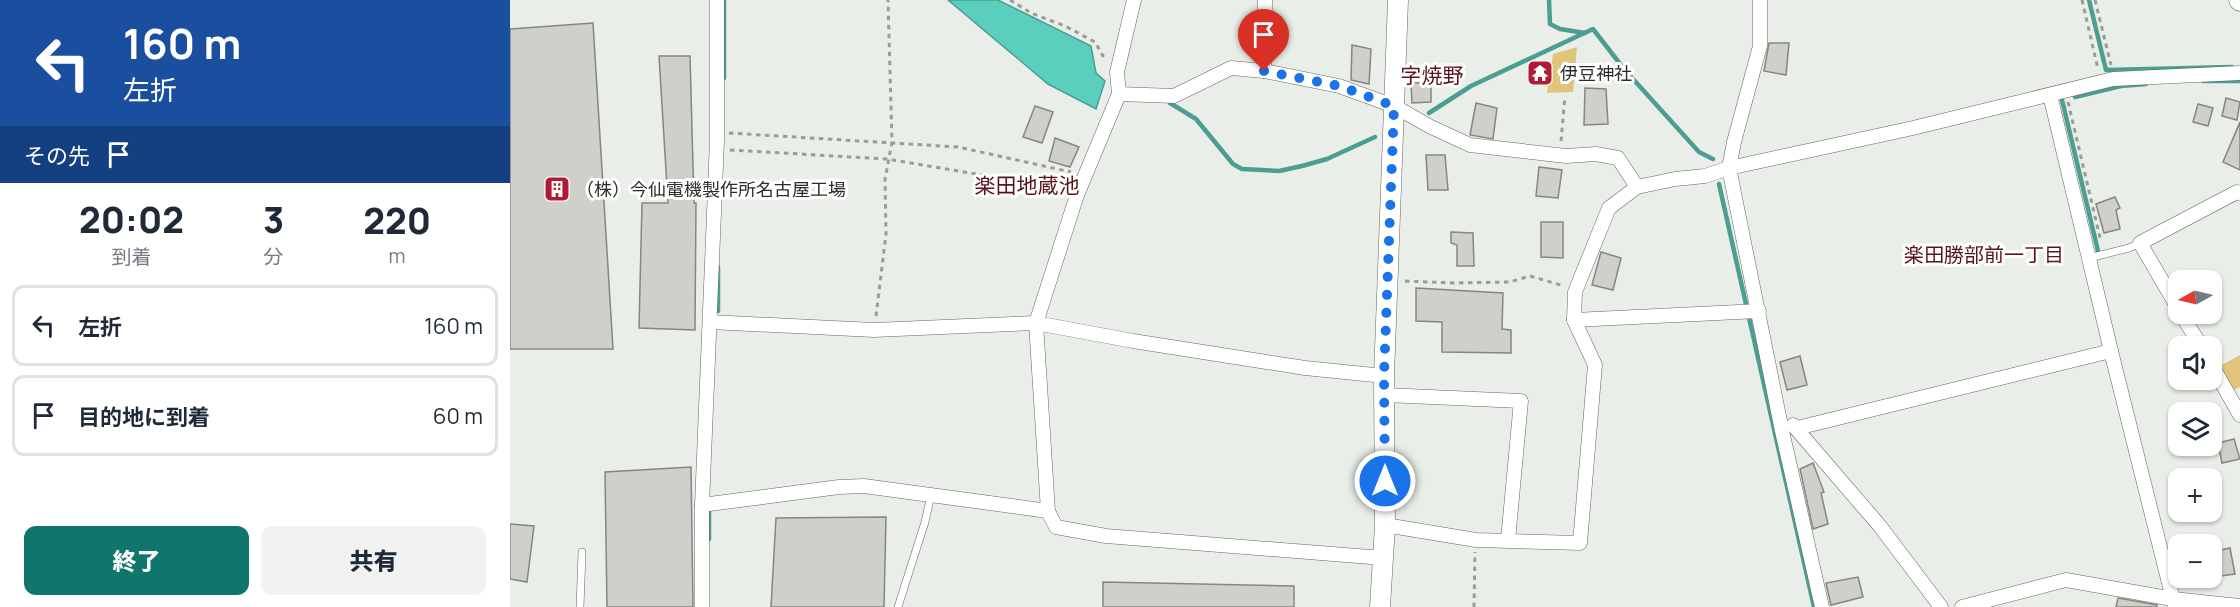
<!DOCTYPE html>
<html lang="ja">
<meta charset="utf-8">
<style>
:root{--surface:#fff;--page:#f2f2f3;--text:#1f2937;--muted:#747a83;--line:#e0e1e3;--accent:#0f766e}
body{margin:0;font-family:Manrope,"Noto Sans JP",sans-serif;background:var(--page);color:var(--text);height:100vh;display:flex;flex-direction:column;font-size:22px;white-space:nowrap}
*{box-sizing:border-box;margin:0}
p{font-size:20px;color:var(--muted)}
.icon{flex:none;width:33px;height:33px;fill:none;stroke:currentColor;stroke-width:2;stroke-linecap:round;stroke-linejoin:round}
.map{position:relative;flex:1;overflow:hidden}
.side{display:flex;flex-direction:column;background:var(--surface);width:510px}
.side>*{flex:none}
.banner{background:#1a4fa0;color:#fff;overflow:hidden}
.needle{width:39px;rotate:262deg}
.tools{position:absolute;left:1658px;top:270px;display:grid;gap:12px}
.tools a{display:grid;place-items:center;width:54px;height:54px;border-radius:12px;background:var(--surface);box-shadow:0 2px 4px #0004;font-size:30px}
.pin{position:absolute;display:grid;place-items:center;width:51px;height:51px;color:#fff;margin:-62px -26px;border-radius:50% 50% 50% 0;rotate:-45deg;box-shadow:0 0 6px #0007}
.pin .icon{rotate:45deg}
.me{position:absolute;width:66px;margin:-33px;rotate:0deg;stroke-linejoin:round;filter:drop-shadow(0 0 4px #0008)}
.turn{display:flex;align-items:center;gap:21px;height:126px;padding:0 24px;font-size:27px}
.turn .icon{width:78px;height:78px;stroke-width:2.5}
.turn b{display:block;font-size:42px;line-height:51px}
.then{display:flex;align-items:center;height:57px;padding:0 24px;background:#0003;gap:12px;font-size:22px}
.eta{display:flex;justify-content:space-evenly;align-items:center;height:102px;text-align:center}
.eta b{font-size:36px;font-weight:800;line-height:42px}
.action{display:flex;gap:12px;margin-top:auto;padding:12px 24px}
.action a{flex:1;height:69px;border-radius:12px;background:var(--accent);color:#fff;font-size:24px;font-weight:800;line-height:69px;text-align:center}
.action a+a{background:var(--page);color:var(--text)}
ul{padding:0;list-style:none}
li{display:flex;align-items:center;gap:18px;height:81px;margin:0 12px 9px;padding:0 12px;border:3px solid var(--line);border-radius:12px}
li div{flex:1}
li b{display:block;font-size:22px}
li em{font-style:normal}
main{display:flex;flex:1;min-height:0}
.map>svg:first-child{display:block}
.green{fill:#e0c47a}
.water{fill:#5acfbe;stroke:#4c9e92;stroke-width:1.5}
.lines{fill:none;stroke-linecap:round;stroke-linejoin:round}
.stream{stroke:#4c9e92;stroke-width:4.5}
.building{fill:#cfd0c9;stroke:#868680;stroke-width:1.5}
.lane-casing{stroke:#636761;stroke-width:8}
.street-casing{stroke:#636761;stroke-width:15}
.secondary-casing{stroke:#636761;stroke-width:21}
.path{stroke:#9a9c98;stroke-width:3;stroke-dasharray:4.5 4.5;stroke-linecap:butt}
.lane{stroke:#fff;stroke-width:7}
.street{stroke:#fff;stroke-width:14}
.secondary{stroke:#fff;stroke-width:20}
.route{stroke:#1a73e8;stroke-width:10;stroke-dasharray:0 18}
.labels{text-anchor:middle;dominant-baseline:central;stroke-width:6;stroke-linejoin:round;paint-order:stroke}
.poi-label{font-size:18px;fill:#2c2d2b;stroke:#fff;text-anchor:start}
.neighbourhood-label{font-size:20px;fill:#59141b;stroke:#fff}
.quarter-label{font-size:21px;fill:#59141b;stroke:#fff}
</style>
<main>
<section class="side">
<div class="banner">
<div class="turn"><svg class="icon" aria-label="left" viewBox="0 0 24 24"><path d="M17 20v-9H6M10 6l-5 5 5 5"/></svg><div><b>160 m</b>左折</div></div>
<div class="then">その先<svg class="icon" aria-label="arrive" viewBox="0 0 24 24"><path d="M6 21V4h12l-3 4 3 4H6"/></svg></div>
</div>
<div class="eta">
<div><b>20:02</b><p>到着</p></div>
<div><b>3</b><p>分</p></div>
<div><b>220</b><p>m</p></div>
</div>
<ul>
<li><svg class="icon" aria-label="left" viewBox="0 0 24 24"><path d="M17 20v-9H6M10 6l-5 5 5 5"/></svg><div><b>左折</b></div><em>160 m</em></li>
<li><svg class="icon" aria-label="arrive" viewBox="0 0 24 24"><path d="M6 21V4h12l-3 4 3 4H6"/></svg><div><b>目的地に到着</b></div><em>60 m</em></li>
</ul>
<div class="action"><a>終了</a><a>共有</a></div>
</section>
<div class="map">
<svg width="1730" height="607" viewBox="0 0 1730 607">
<rect width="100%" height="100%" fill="#eaeee8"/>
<!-- green -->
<g class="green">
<path d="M1067,47l-4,45 -26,1 6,-39z"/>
<path d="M1730,355v32l-6,3 -14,-24z"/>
</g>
<!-- water -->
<path class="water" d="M438,0h50l93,46 5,27 9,8 -9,28 -48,-25z"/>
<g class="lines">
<!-- stream -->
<g class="stream">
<path d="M1039,0l1,24 10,5 25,4"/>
<path d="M1579,0l17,70 126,-3"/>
<path d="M214,78v-78"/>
<path d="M1693,81h37"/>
<path d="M1565,97l46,-11 25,-2"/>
<path d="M1552,100l36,151"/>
<path d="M660,103l26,16 37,45 9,5 37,2 23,-5 25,-7 48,-22"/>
<path d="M919,113l42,-27 122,-57 31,40 75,83 14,7"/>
<path d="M1209,184l95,423"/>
<path d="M208,311v-44"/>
<path d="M199,539v-27"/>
</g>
</g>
<!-- building -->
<g class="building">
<path d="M83,23l20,326h-103v-320z"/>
<path d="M1259,43h20l-3,32 -22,-4z"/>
<path d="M842,45l19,4 -2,35 -18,-4z"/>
<path d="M149,56h31l4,147h2l-1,127 -56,-2 3,-125h26z"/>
<path d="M901,83h20v19l-19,1z"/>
<path d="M1075,88l21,1 2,35 -24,1z"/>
<path d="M1716,98l14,4 -3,18 -15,-4z"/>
<path d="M966,103l21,5 -4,31 -23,-4z"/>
<path d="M1688,104l15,4 -5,18 -15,-4z"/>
<path d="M525,106l18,6 -11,31 -19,-6z"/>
<path d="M1730,122v48l-17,-8z"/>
<path d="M545,138l24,9 -9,20 -21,-6z"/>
<path d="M916,155h19l3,35h-20z"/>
<path d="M1029,167l23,3 -4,28 -22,-2z"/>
<path d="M1605,197l5,11 -4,2 4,19 -16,4 -8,-29z"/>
<path d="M1031,222h22v36l-22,-1z"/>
<path d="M941,232l22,1 1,33h-17v-21l-6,-2z"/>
<path d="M1091,252l20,6 -8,32 -21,-5z"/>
<path d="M906,288l87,5 -1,36 9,1v23l-69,-1v-30l-26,-1z"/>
<path d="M1290,356l7,29 -20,5 -7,-28z"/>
<path d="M1724,439l6,20 -18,4 -4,-20z"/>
<path d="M1303,463l11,29 -3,1 7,31 -15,5 -13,-60z"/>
<path d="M181,467l2,140h-86l-2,-135z"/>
<path d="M376,517l-2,90h-113l5,-89z"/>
<path d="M0,524l24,2 -7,56 -17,-3z"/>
<path d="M1720,548l5,26 -14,2 -5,-25z"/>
<path d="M1348,577l5,20 -32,8 -5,-22z"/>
<path d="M593,582l191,4v21h-191z"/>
<path d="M1608,598l39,7v2h-41z"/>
</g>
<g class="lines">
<!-- lane casing -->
<g class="lane-casing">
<g id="lane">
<path d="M1579,258l40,-10 11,-5"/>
<path d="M70,607l2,-55"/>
<path d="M388,607l27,-85 6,-27"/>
</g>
</g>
<!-- street casing -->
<g class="street-casing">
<g id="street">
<path d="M624,0l-17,72 2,22 -42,101 -41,128 12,188 8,16 50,9 277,22"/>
<path d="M1250,0v46l-26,96 -5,26 53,263 40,176"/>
<path d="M754,71l1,-71"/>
<path d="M609,94l55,2 57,-28 33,3 75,15 55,20 35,20 41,19 96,11 30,-2 22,4 19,29"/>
<path d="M1540,95l61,256 64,256"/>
<path d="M1668,308l-38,-65 97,-51 3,1"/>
<path d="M1671,314l20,32"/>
<path d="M1064,320l185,-9"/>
<path d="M200,322l164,8 162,-7 97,18 172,27 79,8"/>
<path d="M1701,364l29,51"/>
<path d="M875,395l136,6 -13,139"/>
<path d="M1283,425l86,100 62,82"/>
<path d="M1287,428l314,-77"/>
<path d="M192,505l137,-18 25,-1 184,25"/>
<path d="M875,525l91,15 104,3 15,-178 -21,-45 1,-28 34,-84 28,-21 38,-8 30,-3 24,-8 184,-40 200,-49 127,-6"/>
<path d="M192,607v-102l15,-365v-140"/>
<path d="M1452,607l104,-27 107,19 67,7"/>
</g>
</g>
<!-- secondary casing -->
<g class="secondary-casing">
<g id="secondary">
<path d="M1729,0l1,1"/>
<path d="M870,607l5,-82 -1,-149 14,-376"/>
</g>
</g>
<!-- path -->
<g class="path">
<path d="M500,0l21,13 34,13 30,16 11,19"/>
<path d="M1572,0l16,69"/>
<path d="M1585,0l16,65"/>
<path d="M1558,102l33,140"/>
<path d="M219,133l229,14 113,25"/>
<path d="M1051,141l4,-45"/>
<path d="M220,150l157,9 112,19 66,14"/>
<path d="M895,281l48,2 57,-1 20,-6 34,10"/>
<path d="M366,316l10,-82 -1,-55 7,-37 -4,-142"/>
<path d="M964,607l1,-55"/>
</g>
<!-- lane -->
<use href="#lane" class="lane"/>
<!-- street -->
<use href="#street" class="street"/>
<!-- secondary -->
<use href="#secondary" class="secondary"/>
</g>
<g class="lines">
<!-- route -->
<path class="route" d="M754,71l75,15 55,20 -10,270 1,105"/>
</g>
<!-- icons -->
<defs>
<g id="temple-square" transform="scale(1.35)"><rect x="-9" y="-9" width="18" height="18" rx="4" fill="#af1b34" stroke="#fff"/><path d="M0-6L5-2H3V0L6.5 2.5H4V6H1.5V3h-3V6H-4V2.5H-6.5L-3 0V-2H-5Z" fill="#fff"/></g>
<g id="building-square" transform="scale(1.35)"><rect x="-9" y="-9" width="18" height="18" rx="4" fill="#af1b34" stroke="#fff"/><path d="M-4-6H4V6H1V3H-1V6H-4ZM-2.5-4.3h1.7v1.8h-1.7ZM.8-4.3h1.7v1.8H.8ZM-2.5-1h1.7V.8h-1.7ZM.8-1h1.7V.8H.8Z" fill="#fff"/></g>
</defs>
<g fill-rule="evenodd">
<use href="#temple-square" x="1030" y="73"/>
<use href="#building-square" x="47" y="189"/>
</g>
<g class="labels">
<!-- poi labels -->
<g class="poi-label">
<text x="1050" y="73">伊豆神社</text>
<text x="66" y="189">（株）今仙電機製作所名古屋工場</text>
</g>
<!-- neighbourhood labels -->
<g class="neighbourhood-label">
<text x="1474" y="254">楽田勝部前一丁目</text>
</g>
<!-- quarter labels -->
<g class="quarter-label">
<text x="922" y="75">字焼野</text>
<text x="517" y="185">楽田地蔵池</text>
</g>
</g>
</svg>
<div class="tools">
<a><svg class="needle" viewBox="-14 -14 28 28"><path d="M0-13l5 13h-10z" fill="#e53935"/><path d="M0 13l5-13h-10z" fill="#747a83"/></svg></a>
<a><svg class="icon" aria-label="sound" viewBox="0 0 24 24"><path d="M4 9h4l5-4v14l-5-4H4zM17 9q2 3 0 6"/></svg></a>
<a><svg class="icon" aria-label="layers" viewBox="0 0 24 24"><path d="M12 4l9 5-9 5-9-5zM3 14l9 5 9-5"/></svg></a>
<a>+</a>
<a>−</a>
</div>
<div class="pin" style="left:754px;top:71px;background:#d93025"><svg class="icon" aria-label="arrive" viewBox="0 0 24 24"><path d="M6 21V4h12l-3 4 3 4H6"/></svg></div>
<svg class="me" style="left:875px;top:481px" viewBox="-20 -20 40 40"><circle r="17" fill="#1a73e8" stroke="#fff" stroke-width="3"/><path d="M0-11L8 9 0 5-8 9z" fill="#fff"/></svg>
</div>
</main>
